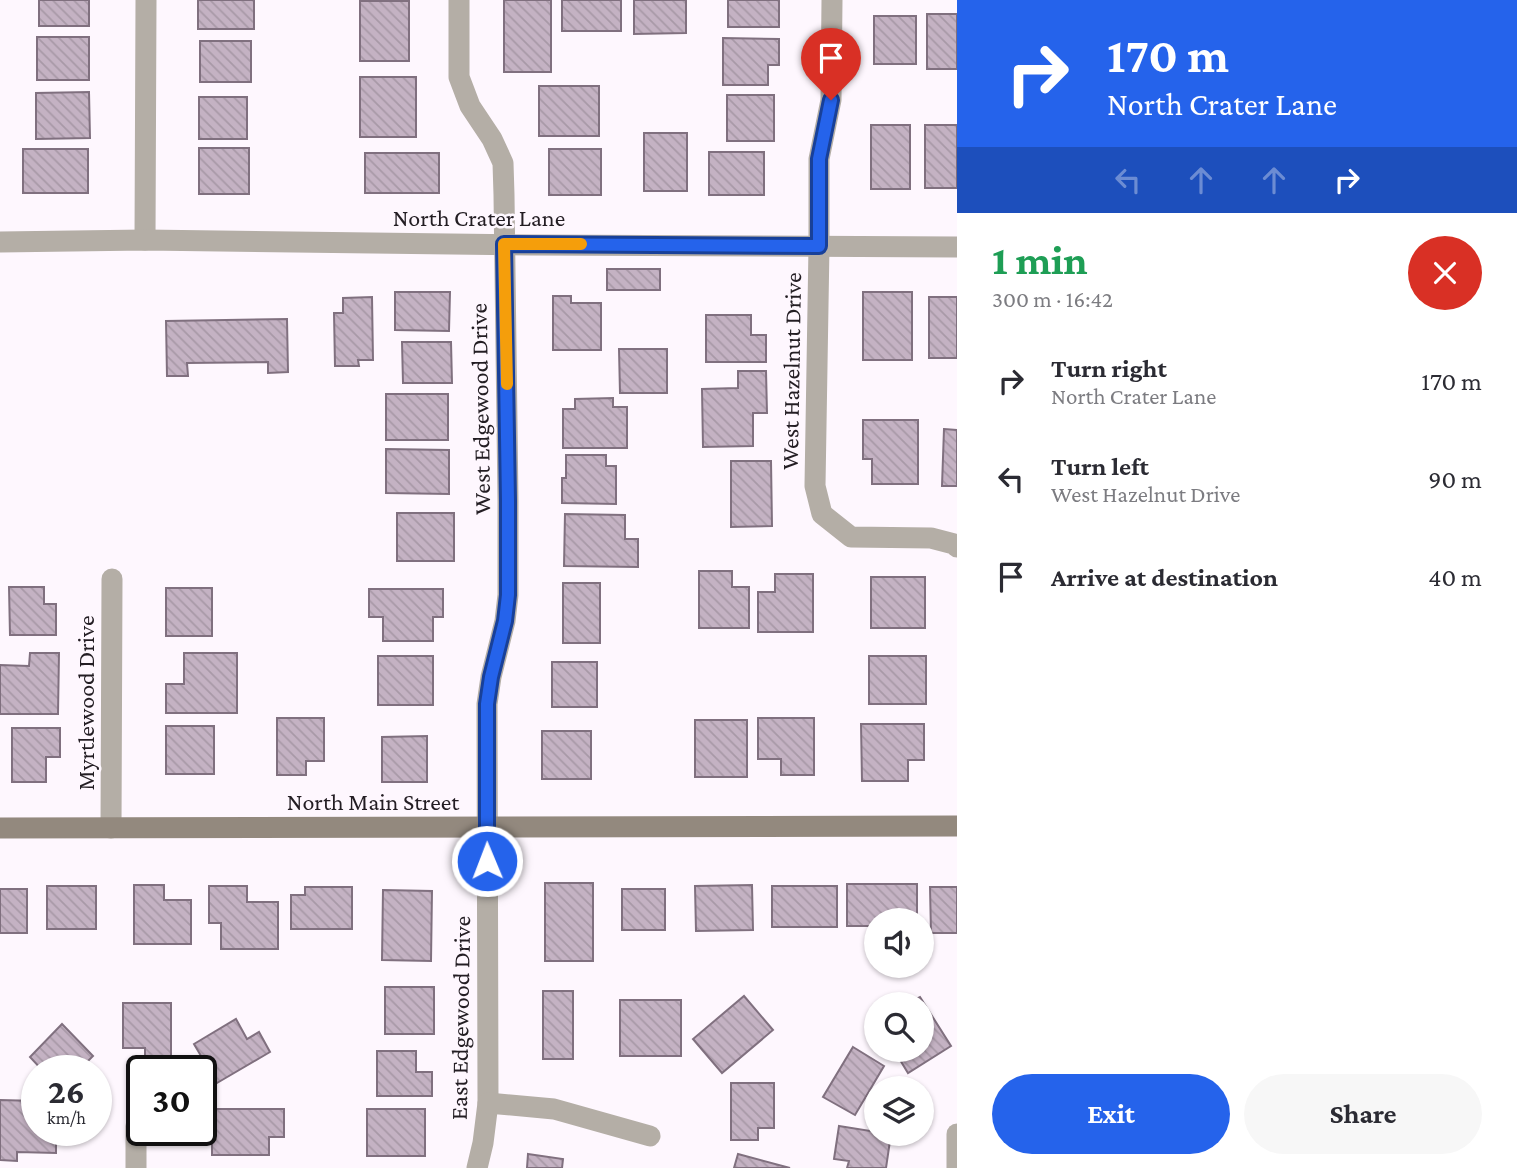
<!DOCTYPE html>
<meta charset="utf-8">
<style>
:root{--surface:#fff;--page:#f7f7f7;--text:#2b2b33;--muted:#7c7c81;--accent:#2563eb}
body{margin:0;font-family:"Crimson Pro",serif;background:var(--page);color:var(--text);height:100vh;display:flex;flex-direction:column;font-size:26px;white-space:nowrap}
*{box-sizing:border-box;margin:0}
p{font-size:23px;color:var(--muted)}
.icon{flex:none;width:38px;height:38px;fill:none;stroke:currentColor;stroke-width:2;stroke-linecap:round;stroke-linejoin:round}
.map{position:relative;flex:1;overflow:hidden}
.sheet{display:flex;flex-direction:column;background:var(--surface);width:560px}
.sheet>*{flex:none}
.banner{background:#2563eb;color:#fff;overflow:hidden}
.tools{position:absolute;left:864px;top:908px;display:grid;gap:14px}
.tools a{display:grid;place-items:center;width:70px;height:70px;border-radius:50%;background:var(--surface);box-shadow:0 2px 5px #0004;font-size:35px}
.speed{position:absolute;left:21px;top:1055px;display:flex;gap:14px;font-size:35px;font-weight:700;text-align:center}
.speed>*{display:grid;place-content:center;width:91px;height:91px;border-radius:50%;background:var(--surface);box-shadow:0 2px 5px #0004;line-height:1}
.speed small{font-size:18px;font-weight:400}
.speed .limit{border:4px solid #111;border-radius:10px;background:#fff;color:#111}
.pin{position:absolute;display:grid;place-items:center;width:60px;height:60px;color:#fff;margin:-72px -30px;border-radius:50% 50% 50% 0;rotate:-45deg;box-shadow:0 0 7px #0007}
.pin .icon{rotate:45deg}
.me{position:absolute;width:77px;margin:-38px;rotate:359deg;stroke-linejoin:round;filter:drop-shadow(0 0 5px #0008)}
.turn{display:flex;align-items:center;gap:24px;height:147px;padding:0 35px;font-size:32px}
.turn .icon{width:91px;height:91px;stroke-width:2.5}
.turn b{display:block;font-size:49px;line-height:60px}
.lanes{display:flex;align-items:center;height:66px;padding:0 35px;background:#0003;justify-content:center;gap:35px;direction:ltr}
.lanes .off{opacity:.35}
.round{display:grid;place-items:center;flex:none;width:74px;height:74px;border-radius:37px;background:var(--page)}
.summary{display:flex;align-items:center;justify-content:space-between;height:119px;padding:0 35px}
h1{font-size:42px;font-weight:700;line-height:52px;color:#1e9e55}
.cta{display:flex;gap:14px;margin-top:auto;padding:14px 35px}
.cta a{flex:1;height:80px;border-radius:42px;background:var(--accent);color:#fff;font-size:28px;font-weight:700;line-height:80px;text-align:center}
.cta a+a{background:var(--page);color:var(--text)}
ul{padding:0;list-style:none}
li{display:flex;align-items:center;gap:21px;height:98px;padding:0 35px}
li div{flex:1}
li b{display:block;font-size:26px}
li em{font-style:normal}
main{display:flex;flex:1;min-height:0}
.map>svg:first-child{display:block}
.building{fill:url(#building-back-hatch);stroke:#80707f;stroke-width:2}
.lines{fill:none;stroke-linecap:round;stroke-linejoin:round}
.street{stroke:#b4aea6;stroke-width:21}
.secondary{stroke:#93897e;stroke-width:21}
.route-casing{stroke:#184099;stroke-width:18}
.route{stroke:#2563eb;stroke-width:12}
.slow{stroke:#f59e0b;stroke-width:12}
.labels{text-anchor:middle;dominant-baseline:central;stroke-width:5;stroke-linejoin:round;paint-order:stroke}
.street-label{font-size:24px;fill:#231d23;stroke:#fef7fe}
</style>
<main>
<div class="map">
<svg width="957" height="1168" viewBox="0 0 957 1168">
<defs>
<pattern id="building-back-hatch" width="6" height="6" patternUnits="userSpaceOnUse" patternTransform="scale(1.75)"><rect width="6" height="6" fill="#c4b2c3"/><path d="M-1 5l2 2M0 0l6 6M5-1l2 2" fill="none" stroke="#a899a7"/></pattern>
</defs>
<rect width="100%" height="100%" fill="#fef7fe"/>
<!-- building -->
<g class="building">
<rect x="39" y="0" width="50" height="26"/>
<rect x="198" y="0" width="56" height="29"/>
<rect x="504" y="0" width="47" height="72"/>
<rect x="562" y="0" width="59" height="31"/>
<path d="M634,0h52v33l-52,1z"/>
<rect x="728" y="0" width="51" height="27"/>
<rect x="360" y="1" width="49" height="60"/>
<rect x="927" y="14" width="30" height="55"/>
<rect x="874" y="16" width="42" height="48"/>
<rect x="37" y="37" width="52" height="43"/>
<path d="M723,38l56,1v26h-11v20h-45z"/>
<rect x="200" y="41" width="51" height="41"/>
<rect x="360" y="77" width="56" height="60"/>
<rect x="539" y="86" width="60" height="50"/>
<path d="M89,92l1,46 -54,1v-46z"/>
<rect x="727" y="95" width="47" height="46"/>
<rect x="199" y="97" width="48" height="42"/>
<rect x="871" y="125" width="39" height="64"/>
<rect x="925" y="125" width="32" height="63"/>
<rect x="644" y="133" width="43" height="58"/>
<rect x="199" y="148" width="50" height="46"/>
<rect x="23" y="149" width="65" height="44"/>
<rect x="549" y="149" width="52" height="46"/>
<rect x="709" y="152" width="55" height="43"/>
<rect x="365" y="153" width="74" height="40"/>
<rect x="607" y="269" width="53" height="21"/>
<path d="M395,292h55l-1,39 -54,-1z"/>
<rect x="863" y="292" width="49" height="68"/>
<path d="M553,296h18v7h30v47h-48z"/>
<path d="M372,297l1,63h-15l1,6h-24l-1,-53h9v-15z"/>
<rect x="929" y="297" width="28" height="61"/>
<path d="M706,315h45v20h15v27h-60z"/>
<path d="M287,319l1,53 -20,1v-11l-81,1 1,13h-21l-1,-55z"/>
<path d="M402,342h49l1,41h-49z"/>
<path d="M619,349h48v44h-47z"/>
<path d="M738,371h28l1,42h-14v33l-50,1 -1,-58 36,-1z"/>
<rect x="386" y="394" width="62" height="46"/>
<path d="M613,398v9h14v41h-64v-39h12v-10z"/>
<path d="M863,420h55v64h-46v-25h-9z"/>
<path d="M944,429l13,1v56h-15z"/>
<path d="M386,449l63,1v44l-63,-1z"/>
<path d="M566,455h40v11h10v38l-54,-1v-25h4z"/>
<path d="M731,461h40l1,65 -41,1z"/>
<rect x="397" y="513" width="57" height="48"/>
<path d="M565,514l60,1v24h13v28l-74,-1z"/>
<path d="M699,571h33v16h17v41h-50z"/>
<path d="M775,574h38v58h-55v-40h17z"/>
<rect x="871" y="577" width="54" height="51"/>
<rect x="563" y="583" width="37" height="60"/>
<path d="M9,587h35v17h12v31h-46z"/>
<rect x="166" y="588" width="46" height="48"/>
<path d="M369,589h74v28h-10v24h-50v-24h-14z"/>
<path d="M30,653h29l-1,61h-58v-49l29,1z"/>
<path d="M184,653h53v60h-71v-29h18z"/>
<rect x="378" y="656" width="55" height="49"/>
<rect x="869" y="656" width="57" height="48"/>
<rect x="552" y="662" width="45" height="45"/>
<path d="M277,718h47v43h-18v14h-29z"/>
<path d="M758,718h56v57h-33v-16h-23z"/>
<rect x="695" y="720" width="52" height="57"/>
<path d="M861,724h63v36h-16v21h-46z"/>
<rect x="166" y="726" width="48" height="48"/>
<path d="M12,728h48v29h-14v25h-34z"/>
<rect x="542" y="731" width="49" height="48"/>
<path d="M427,736v46h-45v-45z"/>
<rect x="545" y="883" width="48" height="78"/>
<path d="M847,884h70v36h-40v6h-30z"/>
<path d="M134,885h30v15h27v44h-57z"/>
<path d="M752,885l1,45 -57,1 -1,-45z"/>
<rect x="47" y="886" width="49" height="43"/>
<path d="M209,886h38v16h31v47h-57v-26h-12z"/>
<rect x="772" y="886" width="65" height="41"/>
<path d="M305,887h47v42h-61v-34h14z"/>
<path d="M930,887h27v46h-26z"/>
<rect x="0" y="889" width="27" height="44"/>
<rect x="622" y="889" width="43" height="41"/>
<path d="M383,890l49,1 -1,70 -49,-1z"/>
<rect x="385" y="987" width="49" height="47"/>
<rect x="543" y="991" width="30" height="68"/>
<path d="M744,996l29,34 -51,43 -29,-34z"/>
<path d="M920,997l31,49 -43,27 -14,-23h28v-46h-15z"/>
<rect x="620" y="1000" width="61" height="56"/>
<path d="M123,1003h48v57h-26v-12h-22z"/>
<path d="M236,1019l11,20 12,-7 11,20 -53,31 -23,-39z"/>
<path d="M62,1024l31,32 -15,15h-35l-13,-14z"/>
<path d="M853,1047l31,19 -29,49 -32,-18z"/>
<path d="M377,1051h39v21h16v24h-55z"/>
<path d="M731,1083h43v45h-16v12h-27z"/>
<path d="M0,1100l37,1v29h19v23l-39,-1v9l-17,-1z"/>
<path d="M212,1109h72v28h-15v18h-57z"/>
<rect x="367" y="1109" width="58" height="47"/>
<path d="M839,1126l38,6v2h14l-5,34h-39l2,-7 -15,-2z"/>
<path d="M528,1154l35,5 -1,9h-35z"/>
<path d="M738,1154l52,14h-56z"/>
</g>
<g class="lines">
<!-- street -->
<g class="street">
<path d="M459,0v77l11,29 22,33 11,24 1,32 4,306v94l-3,26 -14,56 -4,27 1,399 -5,40 -6,25"/>
<path d="M832,0l-1,100 -12,59v87l-4,240 7,28 29,23 80,1 23,6 3,3"/>
<path d="M145,240l1,-240"/>
<path d="M0,242l145,-2 387,5 425,2"/>
<path d="M111,828l1,-249"/>
<path d="M488,1103l66,6 96,27"/>
<path d="M136,1126v42"/>
<path d="M957,1168v-34"/>
</g>
<!-- secondary -->
<path class="secondary" d="M0,828l957,-2"/>
</g>
<g class="lines">
<!-- route casing -->
<g class="route-casing">
<path id="route" d="M487,861v-157l4,-27 14,-56 3,-26v-94l-4,-257 315,2v-87l12,-59"/>
</g>
<!-- route -->
<use href="#route" class="route"/>
<!-- slow -->
<path class="slow" d="M507,384l-3,-140h77"/>
</g>
<g class="labels">
<!-- street labels -->
<g class="street-label">
<text x="479" y="217">North Crater Lane</text>
<text transform="translate(791 371) rotate(-89)">West Hazelnut Drive</text>
<text transform="translate(480 409) rotate(-91)">West Edgewood Drive</text>
<text transform="translate(85 703) rotate(-90)">Myrtlewood Drive</text>
<text x="373" y="801">North Main Street</text>
<text transform="translate(460 1018) rotate(-89)">East Edgewood Drive</text>
</g>
</g>
</svg>
<div class="tools">
<a><svg class="icon" aria-label="sound" viewBox="0 0 24 24"><path d="M4 9h4l5-4v14l-5-4H4zM17 9q2 3 0 6"/></svg></a>
<a><svg class="icon" aria-label="search" viewBox="0 0 24 24"><circle cx="10" cy="10" r="6"/><path d="M15 15l6 6"/></svg></a>
<a><svg class="icon" aria-label="layers" viewBox="0 0 24 24"><path d="M12 4l9 5-9 5-9-5zM3 14l9 5 9-5"/></svg></a>
</div>
<div class="speed"><div>26<small>km/h</small></div><div class="limit">30</div></div>
<div class="pin" style="left:831px;top:100px;background:#d93025"><svg class="icon" aria-label="arrive" viewBox="0 0 24 24"><path d="M6 21V4h12l-3 4 3 4H6"/></svg></div>
<svg class="me" style="left:487px;top:861px" viewBox="-20 -20 40 40"><circle r="17" fill="#2563eb" stroke="#fff" stroke-width="3"/><path d="M0-11L8 9 0 5-8 9z" fill="#fff"/></svg>
</div>
<section class="sheet">
<div class="banner">
<div class="turn"><svg class="icon" aria-label="right" viewBox="0 0 24 24"><path d="M7 20v-9h11M14 6l5 5-5 5"/></svg><div><b>170 m</b>North Crater Lane</div></div>
<div class="lanes"><svg class="icon off" aria-label="left" viewBox="0 0 24 24"><path d="M17 20v-9H6M10 6l-5 5 5 5"/></svg><svg class="icon off" aria-label="ahead" viewBox="0 0 24 24"><path d="M12 20V5M6 11l6-6 6 6"/></svg><svg class="icon off" aria-label="ahead" viewBox="0 0 24 24"><path d="M12 20V5M6 11l6-6 6 6"/></svg><svg class="icon" aria-label="right" viewBox="0 0 24 24"><path d="M7 20v-9h11M14 6l5 5-5 5"/></svg></div>
</div>
<div class="summary"><div><h1>1 min</h1><p>300 m · 16:42</p></div><a class="round" style="background:#d93025;color:#fff"><svg class="icon" aria-label="close" viewBox="0 0 24 24"><path d="M6 6l12 12M18 6L6 18"/></svg></a></div>
<ul>
<li><svg class="icon" aria-label="right" viewBox="0 0 24 24"><path d="M7 20v-9h11M14 6l5 5-5 5"/></svg><div><b>Turn right</b><p>North Crater Lane</p></div><em>170 m</em></li>
<li><svg class="icon" aria-label="left" viewBox="0 0 24 24"><path d="M17 20v-9H6M10 6l-5 5 5 5"/></svg><div><b>Turn left</b><p>West Hazelnut Drive</p></div><em>90 m</em></li>
<li><svg class="icon" aria-label="arrive" viewBox="0 0 24 24"><path d="M6 21V4h12l-3 4 3 4H6"/></svg><div><b>Arrive at destination</b></div><em>40 m</em></li>
</ul>
<div class="cta"><a>Exit</a><a>Share</a></div>
</section>
</main>
